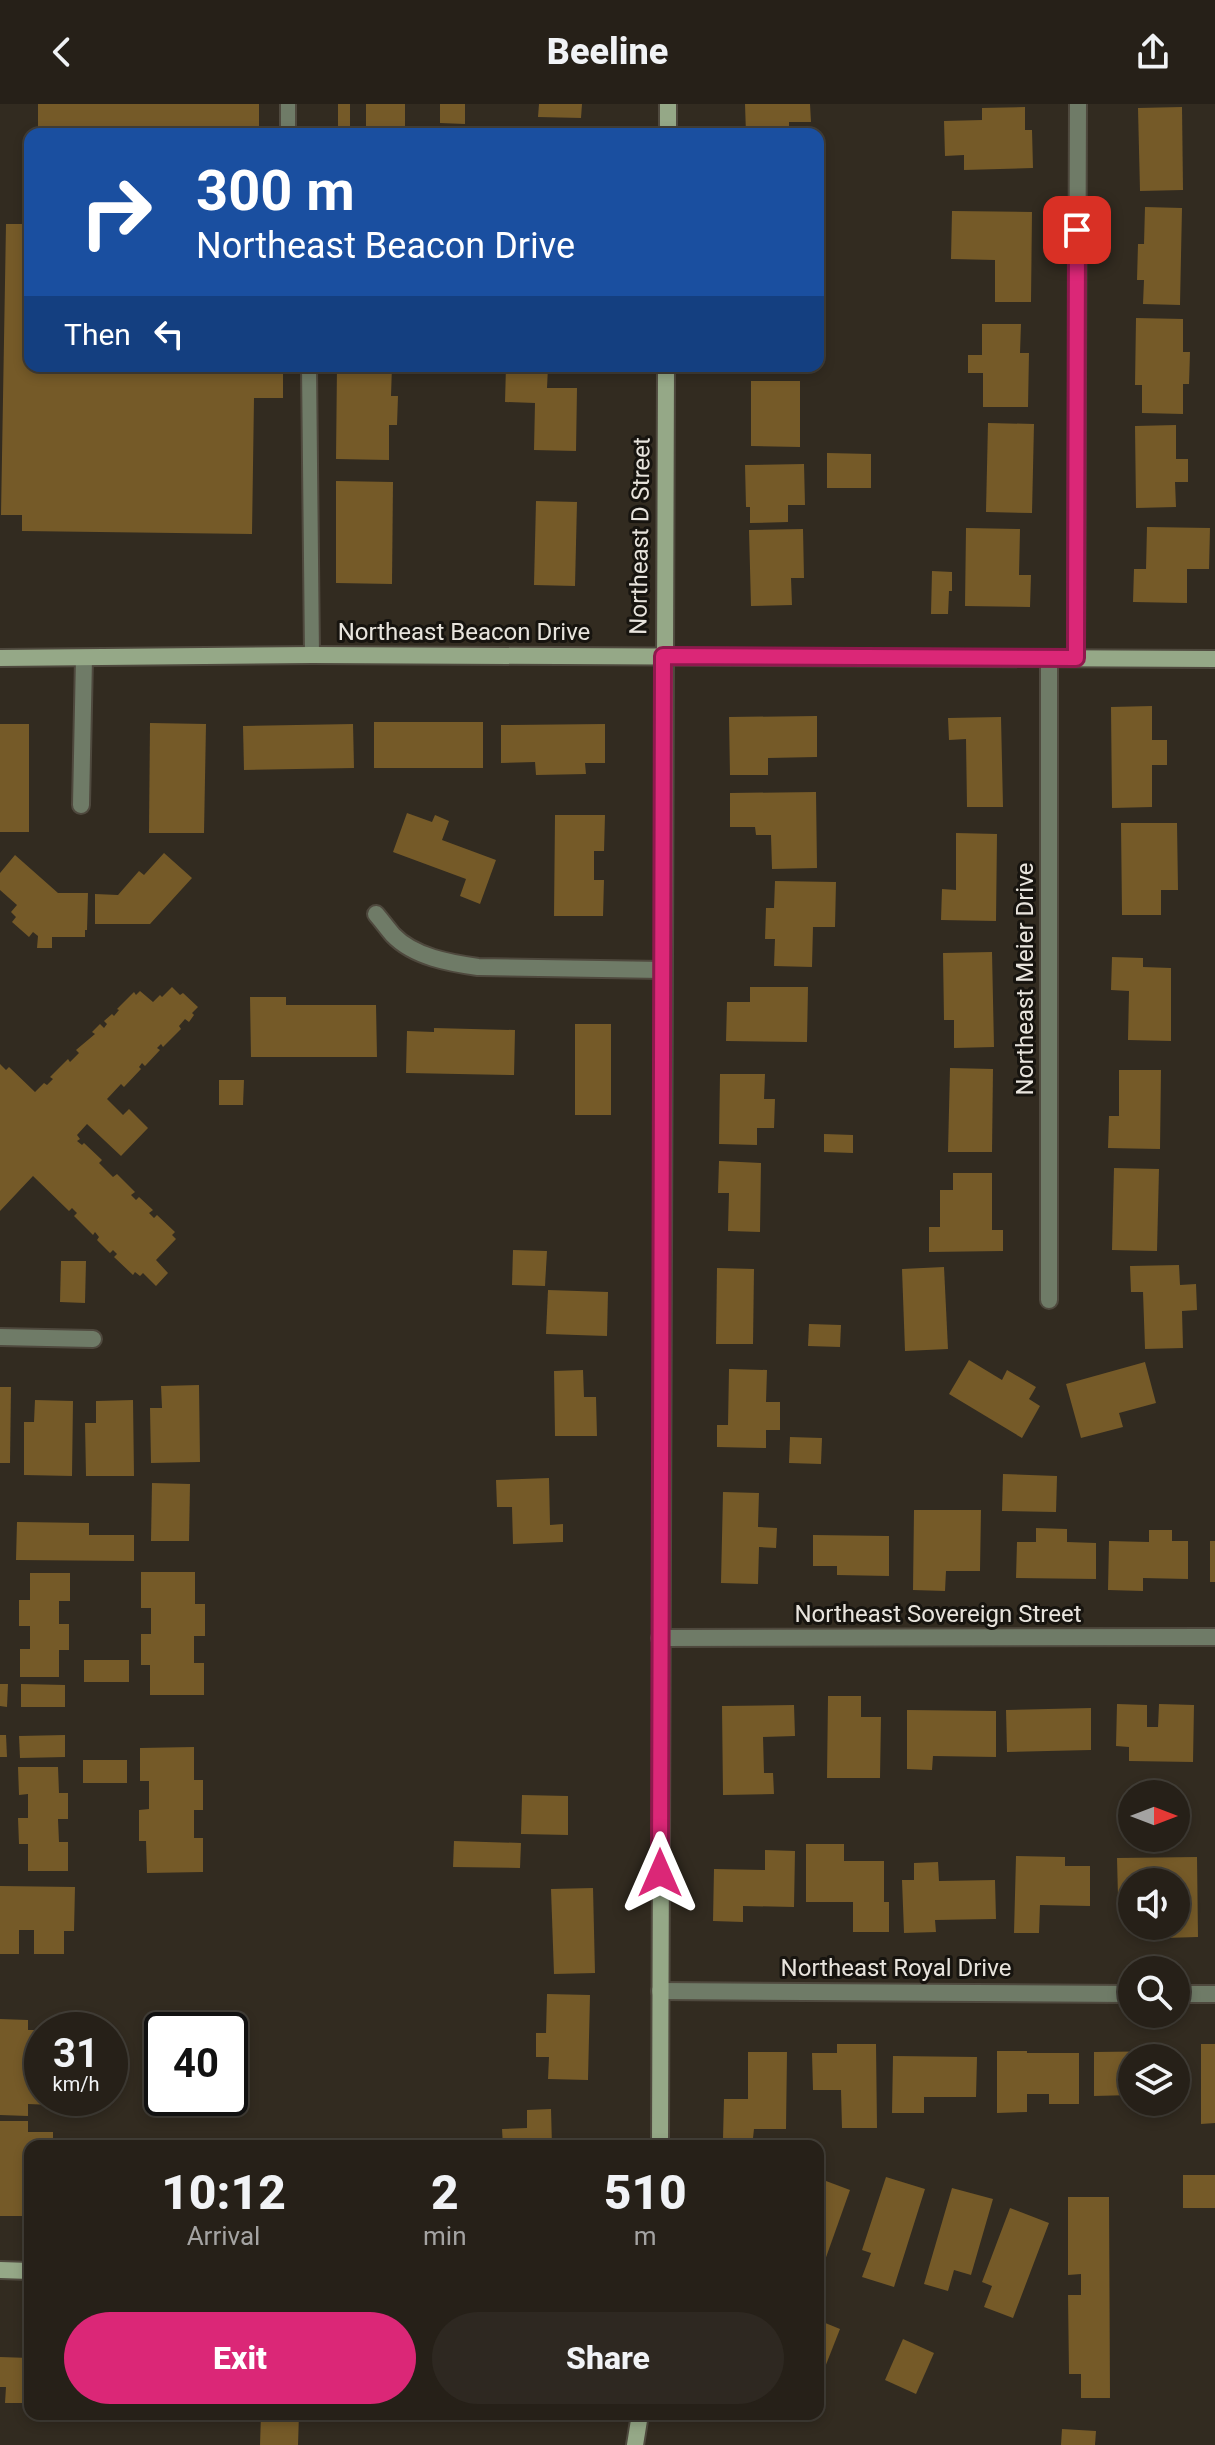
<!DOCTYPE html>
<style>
:root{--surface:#262018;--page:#2e2821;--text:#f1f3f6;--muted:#a4a3a2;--line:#423e37;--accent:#db2777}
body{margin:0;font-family:Roboto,sans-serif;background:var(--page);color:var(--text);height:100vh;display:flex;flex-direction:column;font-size:30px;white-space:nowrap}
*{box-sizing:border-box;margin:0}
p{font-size:26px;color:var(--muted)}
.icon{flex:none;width:44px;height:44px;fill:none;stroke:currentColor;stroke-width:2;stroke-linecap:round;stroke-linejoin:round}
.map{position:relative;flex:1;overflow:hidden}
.side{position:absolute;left:24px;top:2036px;width:800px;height:280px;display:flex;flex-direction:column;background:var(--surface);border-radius:16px;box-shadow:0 4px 12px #0003,0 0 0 2px var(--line)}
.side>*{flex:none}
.banner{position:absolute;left:24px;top:24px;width:800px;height:244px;border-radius:16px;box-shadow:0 4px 12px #0003,0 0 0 2px var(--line);background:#1a4fa0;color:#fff;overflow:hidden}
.needle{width:52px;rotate:90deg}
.fabs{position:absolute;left:1118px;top:1676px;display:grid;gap:16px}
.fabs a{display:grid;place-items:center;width:72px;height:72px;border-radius:50%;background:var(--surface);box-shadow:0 4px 12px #0003,0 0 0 2px var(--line);font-size:40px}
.speed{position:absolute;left:24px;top:1908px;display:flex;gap:16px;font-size:40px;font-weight:700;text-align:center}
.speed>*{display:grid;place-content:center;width:104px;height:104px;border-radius:50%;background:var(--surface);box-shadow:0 4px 12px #0003,0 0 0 2px var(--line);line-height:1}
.speed small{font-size:20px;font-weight:400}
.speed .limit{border:4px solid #111;border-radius:12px;background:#fff;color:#111}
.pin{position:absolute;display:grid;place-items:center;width:68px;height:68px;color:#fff;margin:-34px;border-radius:16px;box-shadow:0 4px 12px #0006}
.me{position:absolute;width:88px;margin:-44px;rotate:0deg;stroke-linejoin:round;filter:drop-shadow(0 0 6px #0008)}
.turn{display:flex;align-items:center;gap:28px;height:168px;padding:0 40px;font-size:36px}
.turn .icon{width:104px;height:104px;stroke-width:2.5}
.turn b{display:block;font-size:56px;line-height:68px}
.then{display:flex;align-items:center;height:76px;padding:0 40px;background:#0003;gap:16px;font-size:30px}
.eta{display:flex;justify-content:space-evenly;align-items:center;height:136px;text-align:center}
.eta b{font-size:48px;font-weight:800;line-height:56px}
.button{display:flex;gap:16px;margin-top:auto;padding:16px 40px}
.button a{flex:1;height:92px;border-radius:48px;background:var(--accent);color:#fff;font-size:32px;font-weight:800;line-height:92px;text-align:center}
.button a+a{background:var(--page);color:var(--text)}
header{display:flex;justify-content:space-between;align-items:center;height:104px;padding:0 40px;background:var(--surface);font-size:36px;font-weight:800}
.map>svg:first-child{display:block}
.building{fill:#755a28}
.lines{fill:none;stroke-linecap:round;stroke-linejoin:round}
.lane-casing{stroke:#4f493e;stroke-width:18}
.street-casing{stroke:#4f493e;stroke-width:20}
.secondary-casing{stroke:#4f493e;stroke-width:20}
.lane{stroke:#6f7b67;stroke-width:14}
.street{stroke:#6f7b67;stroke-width:16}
.secondary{stroke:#95a887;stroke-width:16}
.route-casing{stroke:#8e194d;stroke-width:20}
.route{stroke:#db2777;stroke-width:14}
.labels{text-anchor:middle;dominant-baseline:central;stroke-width:6;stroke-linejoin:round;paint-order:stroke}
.street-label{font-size:24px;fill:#e8e4dd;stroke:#17140f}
</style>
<header><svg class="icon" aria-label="back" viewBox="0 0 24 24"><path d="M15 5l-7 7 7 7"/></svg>Beeline<svg class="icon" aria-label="share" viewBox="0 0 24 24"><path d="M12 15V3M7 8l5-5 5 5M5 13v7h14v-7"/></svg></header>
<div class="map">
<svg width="1215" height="2341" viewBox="0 0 1215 2341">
<rect width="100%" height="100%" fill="#322b20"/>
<!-- building -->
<g class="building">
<rect x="38" y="0" width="221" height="30"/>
<rect x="338" y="0" width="12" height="30"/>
<rect x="366" y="0" width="39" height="28"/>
<path d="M440,0h25v20l-25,-1z"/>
<path d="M539,0h43l-1,14 -43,-1z"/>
<path d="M745,0h65l1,18h-22v12h-43z"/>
<path d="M1025,3v23h7l1,38 -69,2v-15l-19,1 -1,-35 38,-1v-12z"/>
<path d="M1182,3l1,83 -43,1 -2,-83z"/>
<path d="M1145,103l37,1 -2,97 -37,-1 1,-24h-7l1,-36h6z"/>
<path d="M25,104h5v158h253v32h-29l-2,136 -230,-3v-16h-21l5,-291h19z"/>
<path d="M952,107l80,1 -1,90h-36v-42l-44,-1z"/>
<path d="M1136,214l47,1v33h7l-1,32h-6v30l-41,-1v-28h-7z"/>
<path d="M982,220h39l-1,29h9l-1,54h-45v-34h-15v-18h14z"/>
<path d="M337,262h55l-1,30h7l-1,29h-8v35l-53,-1z"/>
<path d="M506,262l42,1 -1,21h30l-1,63 -42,-1 1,-47 -30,-1z"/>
<path d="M754,262h40v4l-40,1z"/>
<path d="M751,277h49v66l-49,-1z"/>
<path d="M988,319l46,1 -2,89 -46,-1z"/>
<path d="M1176,321v34h12v23h-13l1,25 -40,1 -1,-82z"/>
<path d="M827,349l44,1v34h-44z"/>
<path d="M804,360l1,41h-17v17l-38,1v-16h-4l-1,-42z"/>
<path d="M336,377l57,1 -1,102 -56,-1z"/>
<path d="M536,397l41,1 -2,84 -41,-1z"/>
<path d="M1147,423l63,1 -1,41h-22v34l-54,-1 1,-33h12z"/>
<path d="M966,424l54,1 -1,46h12l-1,32 -65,-1z"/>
<path d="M803,425l1,49h-13l1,27 -41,1 -2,-76z"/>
<path d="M932,467l20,1v19h-3l-1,23h-17z"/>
<path d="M1152,602v34h15v25h-15v42l-40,1 -1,-101z"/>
<path d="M817,612v41l-49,1v17h-38l-1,-58z"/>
<path d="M1001,613l2,90h-36l-1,-68 -17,1 -1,-22z"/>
<rect x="374" y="618" width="109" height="46"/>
<path d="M150,619l56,1 -2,109h-55z"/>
<rect x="0" y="620" width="29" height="108"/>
<path d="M353,620l1,44 -110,2 -1,-44z"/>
<path d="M605,620v39h-20l1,11 -50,1 -1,-13 -34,1v-38z"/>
<path d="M816,688l1,76 -45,1 -1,-34h-15l-1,-8h-25v-34z"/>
<path d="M407,709l25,9 3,-7 14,6 -7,19 54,20 -16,44 -20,-8 6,-17 -73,-27z"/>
<path d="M555,711h50l-1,36h-10v29h10l-1,36h-49z"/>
<path d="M1121,719h56l1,67h-17v25h-39z"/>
<path d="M956,729l41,1 -1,87 -55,-1 1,-31 14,1z"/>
<path d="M164,749l28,25 -42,46h-55v-30l23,1 21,-24 5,4z"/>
<path d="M15,751l43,38h30l-1,37h-2v7h-33v11h-15l1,-12 -5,-4 -4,5 -17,-15 4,-5 -5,-5 6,-7 -17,-15v-17z"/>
<path d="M775,777l61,1 -1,45h-22l-1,40 -38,-1 1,-27h-10l1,-31h8z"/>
<path d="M992,848l2,95 -40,1v-28h-10l-1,-67z"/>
<path d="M1112,853l31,1v9l28,1v73l-43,-1 1,-49 -18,-1z"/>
<path d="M172,883l8,8 3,-2 15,14 -6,6 2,2 -5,7 -4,-3 -6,7 2,3 -18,18 -2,-3 -4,4 3,2 -15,16 -3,-3 -3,4 2,2 -17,18 -3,-3 -14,15 16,16 6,-6 19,19 -27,28 -34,-32 -10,11 3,4 -3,2 5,4 2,-2 18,17 -3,3 14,14 4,-3 18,18 -4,3 5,5 3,-3 14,13 -4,3 5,5 3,-3 18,17 -3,3 4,4 -20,21 12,13 -12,13 -13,-13 -3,3 -5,-4 -2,3 -19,-18 3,-3 -4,-4 -3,3 -13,-13 2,-3 -4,-5 -2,3 -19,-19 3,-3 -5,-5 -3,3 -36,-35 -33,35v-147l6,6 3,-3 26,25 9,-9 3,2 6,-6 -3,-2 18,-18 2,3 9,-9 -3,-3 19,-16 -3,-2 8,-8 4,4 3,-4 -3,-3 8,-7 2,2 5,-6 -2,-1 17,-17 2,3 4,-4 13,11 7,-7 2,2z"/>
<path d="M750,883h58l-1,55 -81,-1 1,-39h23z"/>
<path d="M250,893h36v8h90l1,52h-126z"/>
<rect x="575" y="920" width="36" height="91"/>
<path d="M434,924l81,2 -1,45 -108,-2 1,-42 27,1z"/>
<path d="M950,964l43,1 -1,83h-44z"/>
<path d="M1119,966h42l-1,79 -52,-1 1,-32h10z"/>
<path d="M720,970h45l-1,25h11l-1,29h-17v17l-38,-1z"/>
<path d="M219,976h25l-1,25h-24z"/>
<path d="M824,1030l29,1v18l-29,-1z"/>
<path d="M719,1057l42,2 -1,69 -32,-1 1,-38h-11z"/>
<path d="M1114,1064l45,1 -2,82 -45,-1z"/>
<path d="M953,1069h39v57h11v21l-74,1v-25h11v-37h13z"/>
<path d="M513,1146l34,1 -2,35 -33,-1z"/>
<path d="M61,1157h25l-1,42 -25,-1z"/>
<path d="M1179,1161l1,20 16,-1 1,26 -15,1 1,37 -38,1 -2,-57h-12l-1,-26z"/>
<path d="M944,1163l4,82 -43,2 -3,-82z"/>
<path d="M717,1164l37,1 -1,75h-37z"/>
<path d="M548,1186l60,2 -1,44 -61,-2z"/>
<path d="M809,1220l32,1 -1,22 -32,-1z"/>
<path d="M969,1256l33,20 5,-10 29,17 -7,12 11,7 -18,32 -73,-44z"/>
<path d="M1145,1258l11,41 -37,10 4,14 -42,11 -15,-54z"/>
<path d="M729,1265l38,1 -1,32h14v28h-14v18l-49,-1v-22h11z"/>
<path d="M583,1266l1,27h12l1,39h-42l-1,-65z"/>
<path d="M199,1281l1,77 -49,1 -1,-55h12l-1,-22z"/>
<path d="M0,1283h11l-1,76h-10z"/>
<path d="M35,1296l38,1 -1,75 -48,-1v-53h10z"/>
<path d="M133,1296l1,76h-48l-1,-53h11v-22z"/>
<path d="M790,1333l32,1 -1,26 -32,-1z"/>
<path d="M1003,1370l54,2 -1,36 -54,-1z"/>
<path d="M549,1374l1,47 13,-1v18l-50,2 -1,-37h-15l-1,-27z"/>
<path d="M152,1379l38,1 -1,57h-38z"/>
<path d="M723,1388l36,1 -1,34 19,1 -1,20 -17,-1 -1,37 -37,-1z"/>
<path d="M914,1406h67l-1,61h-34l-1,20 -32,-1z"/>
<path d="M17,1418l72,1v12h45v26l-118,-1z"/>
<path d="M1036,1424l31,1v13l29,1v36l-80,-1 1,-36h19z"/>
<path d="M1149,1426h23v11h16v38l-45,-1v13l-35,-1 1,-49 40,1z"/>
<path d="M813,1431l76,1v40l-52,-1v-9h-24z"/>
<rect x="1210" y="1437" width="5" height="41"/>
<path d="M141,1468h54v32h10v32h-11v27h10v32h-54v-30h-9v-31h10v-26h-10z"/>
<path d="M30,1469h40v28h-11v23h10v26h-10v27h-39v-28h10v-23h-11v-26h11z"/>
<rect x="84" y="1556" width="45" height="22"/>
<path d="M0,1580h8l-1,23 -7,-1z"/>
<path d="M21,1580l44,1v22h-44z"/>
<path d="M828,1592h33v21h20l-1,61h-53z"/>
<path d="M1117,1600l30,1v22h11l1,-23 35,1 -1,57 -64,-1v-14l-13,-1z"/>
<path d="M794,1601l1,31 -32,1 1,36h9l1,21 -51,1 -1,-89z"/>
<path d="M1091,1604v42l-84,2 -1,-42z"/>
<path d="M907,1606l89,1v46l-63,-1 -1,14 -25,-1z"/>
<path d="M0,1631h6l1,22h-7z"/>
<path d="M65,1631v22l-45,1 -1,-22z"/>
<path d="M194,1643v33h9v30h-9v28h9v34l-56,1 -1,-32h-7v-31l10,-1v-28h-9v-33z"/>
<rect x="83" y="1656" width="44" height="23"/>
<path d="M18,1663h40l1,26h9v26h-10l1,23h9v29h-40v-27h-9l-1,-26h10v-24l-9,1z"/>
<path d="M522,1691l46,1v39l-47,-1z"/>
<path d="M454,1737l67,2 -1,25 -67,-1z"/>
<path d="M806,1740h38v17h40v41h5v30h-36v-30h-47z"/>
<path d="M765,1746l30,1 -1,56 -51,-1v16l-30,-1 1,-52 51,1z"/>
<path d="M1016,1752l49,1v9h25v40l-50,-1 -1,28h-25z"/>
<path d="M1197,1753l1,80 -34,1 -1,-12h13v-44h-44v15h-14l-1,-39z"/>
<path d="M938,1758l1,19 56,-1 1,39 -61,1 1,12 -32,1 -2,-53h12v-17z"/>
<path d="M0,1782l75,1 -1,44h-10v23h-30v-24h-15v24h-19z"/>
<path d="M593,1784l2,85 -41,1 -3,-85z"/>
<path d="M547,1890l43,1 -2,85 -40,-1 1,-22h-13v-24h10z"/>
<path d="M0,1915l28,1v10h14v30h-14v15h14v23h10v7l-24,-1v12l-28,-1z"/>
<path d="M837,1940h39l1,84h-35l-1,-38h-28l-1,-37h25z"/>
<path d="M1201,1940h14v79l-14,1z"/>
<path d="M997,1947h30v2h52v51h-30v-10h-22v18l-30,1z"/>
<path d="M1177,1947v7h-45v37l-38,1v-44z"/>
<path d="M748,1948h39l-1,77h-32l-1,9h-30l1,-39h24z"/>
<path d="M893,1952l84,1 -1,40h-52v16h-32z"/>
<path d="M551,2005l1,37h-49l-1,-17 25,-1v-18z"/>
<path d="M0,2017h28v11h25v14h-23l-2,70h-28z"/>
<rect x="1183" y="2071" width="32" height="33"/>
<path d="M886,2073l39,12 -31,98 -32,-10 9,-24 -9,-3z"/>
<path d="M818,2074l32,12 -26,73 -6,-2z"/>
<path d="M952,2084l41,11 -22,76 -17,-5 -6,21 -24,-7z"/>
<path d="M1068,2093h41l1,201h-29v-24h-12l-1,-79h13v-21l-13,1z"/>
<path d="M1010,2104l39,15 -36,95 -29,-11 8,-21 -10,-4z"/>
<path d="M818,2216l22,9 -22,56z"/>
<path d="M903,2235l31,14 -18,41 -31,-14z"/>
<path d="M0,2253l30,1v45h-25l1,-16h-6z"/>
<path d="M261,2310h38l-1,31h-38z"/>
<path d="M1062,2325l34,2 -1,14h-34z"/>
</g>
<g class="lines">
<!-- lane casing -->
<g class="lane-casing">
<g id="lane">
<path d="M288,30v-30"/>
<path d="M309,262l3,289"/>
</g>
</g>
<!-- street casing -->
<g class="street-casing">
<g id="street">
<path d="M1049,554v642"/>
<path d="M1076,554l2,-554"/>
<path d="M81,701l3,-147"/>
<path d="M376,810c6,7 11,14 17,21 21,22 57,28 85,32l185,3"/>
<path d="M0,1233l93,2"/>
<path d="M660,1534l555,-1"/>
<path d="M660,1887l472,3"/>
<path d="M1176,1890h39"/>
</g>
</g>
<!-- secondary casing -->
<g class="secondary-casing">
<g id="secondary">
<path d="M668,30v-30"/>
<path d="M0,554l312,-3 903,4"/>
<path d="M660,2042l6,-1780"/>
<path d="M0,2166l30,1"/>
<path d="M635,2341l5,-31"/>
</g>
</g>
<!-- lane -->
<use href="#lane" class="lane"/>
<!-- street -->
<use href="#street" class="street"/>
<!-- secondary -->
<use href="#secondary" class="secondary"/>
</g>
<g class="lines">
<!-- route casing -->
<g class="route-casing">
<path id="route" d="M660,1769l3,-1217 413,2 1,-428"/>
</g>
<!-- route -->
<use href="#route" class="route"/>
</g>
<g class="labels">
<!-- street labels -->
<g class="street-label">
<text transform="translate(640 432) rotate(-89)">Northeast D Street</text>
<text x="464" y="528">Northeast Beacon Drive</text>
<text transform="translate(1025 875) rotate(-90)">Northeast Meier Drive</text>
<text x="938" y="1510">Northeast Sovereign Street</text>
<text x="896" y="1864">Northeast Royal Drive</text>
</g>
</g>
</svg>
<div class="fabs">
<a><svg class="needle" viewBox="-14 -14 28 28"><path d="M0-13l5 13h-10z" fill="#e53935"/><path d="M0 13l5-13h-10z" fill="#a4a3a2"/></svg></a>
<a><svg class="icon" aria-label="sound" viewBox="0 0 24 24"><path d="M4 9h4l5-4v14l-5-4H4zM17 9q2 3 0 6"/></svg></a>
<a><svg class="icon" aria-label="search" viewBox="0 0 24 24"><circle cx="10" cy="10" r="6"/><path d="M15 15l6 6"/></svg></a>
<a><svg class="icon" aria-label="layers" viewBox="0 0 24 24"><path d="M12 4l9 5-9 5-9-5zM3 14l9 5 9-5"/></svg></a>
</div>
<div class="speed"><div>31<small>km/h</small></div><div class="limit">40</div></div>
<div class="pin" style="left:1077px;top:126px;background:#d93025"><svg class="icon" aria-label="arrive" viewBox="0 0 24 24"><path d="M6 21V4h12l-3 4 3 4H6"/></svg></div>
<svg class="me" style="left:660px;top:1769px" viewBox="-20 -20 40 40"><path d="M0-17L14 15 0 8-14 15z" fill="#db2777" stroke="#fff" stroke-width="4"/></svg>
<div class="banner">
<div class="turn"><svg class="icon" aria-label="right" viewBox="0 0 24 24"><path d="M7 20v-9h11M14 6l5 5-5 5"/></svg><div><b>300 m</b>Northeast Beacon Drive</div></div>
<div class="then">Then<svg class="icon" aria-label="left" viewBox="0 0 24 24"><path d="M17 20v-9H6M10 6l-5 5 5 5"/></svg></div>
</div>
<section class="side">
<div class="eta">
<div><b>10:12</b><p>Arrival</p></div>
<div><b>2</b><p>min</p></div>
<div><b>510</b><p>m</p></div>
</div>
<div class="button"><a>Exit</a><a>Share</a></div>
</section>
</div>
